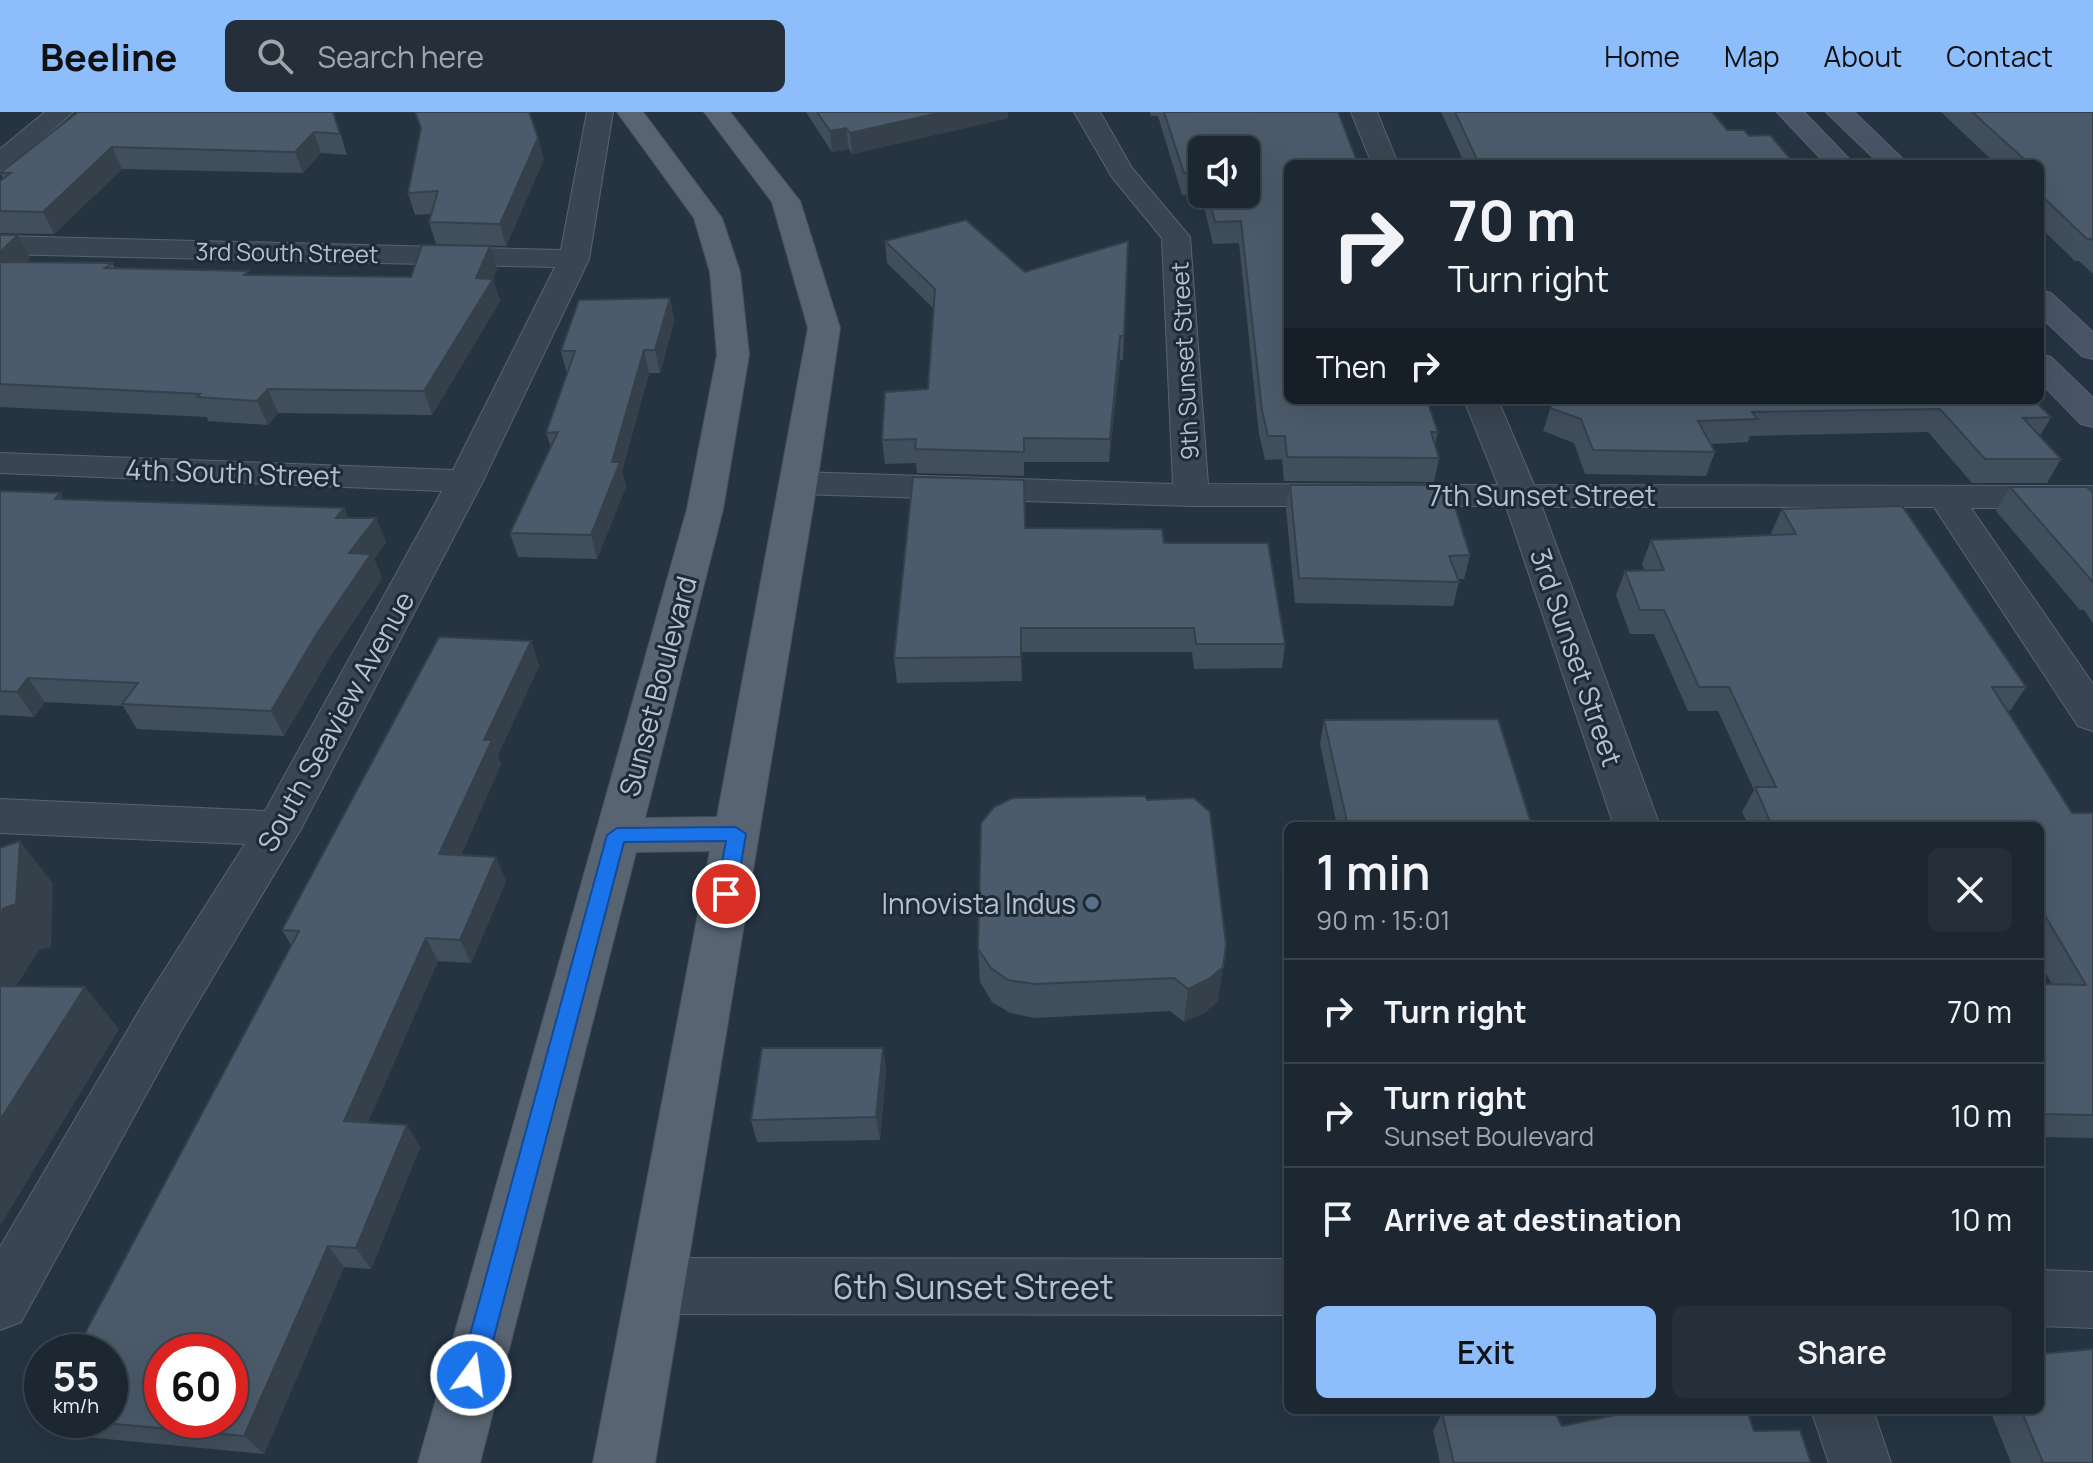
<!DOCTYPE html>
<meta charset="utf-8">
<style>
:root{--surface:#1c2732;--page:#252f3a;--text:#f1f3f6;--muted:#a0a5ac;--line:#3a444d;--accent:#8dbefb}
body{margin:0;font-family:Manrope,sans-serif;background:var(--page);color:var(--text);height:100vh;display:flex;flex-direction:column;font-size:30px;white-space:nowrap}
*{box-sizing:border-box;margin:0}
p{font-size:26px;color:var(--muted)}
.icon{flex:none;width:44px;height:44px;fill:none;stroke:currentColor;stroke-width:2;stroke-linecap:round;stroke-linejoin:round}
.map{position:relative;flex:1;overflow:hidden}
.side{position:absolute;left:1284px;top:710px;width:760px;height:592px;display:flex;flex-direction:column;background:var(--surface);border-radius:12px;box-shadow:0 8px 32px #0002,0 0 0 2px var(--line)}
.side>*{flex:none}
.banner{position:absolute;left:1284px;top:48px;width:760px;height:244px;border-radius:12px;box-shadow:0 8px 32px #0002,0 0 0 2px var(--line);background:#1c2732;color:var(--text);overflow:hidden}
.buttons{position:absolute;left:1188px;top:24px;display:grid;gap:16px}
.buttons a{display:grid;place-items:center;width:72px;height:72px;border-radius:12px;background:var(--surface);box-shadow:0 8px 32px #0002,0 0 0 2px var(--line);font-size:40px}
.speed{position:absolute;left:24px;top:1222px;display:flex;gap:16px;font-size:40px;font-weight:700;text-align:center}
.speed>*{display:grid;place-content:center;width:104px;height:104px;border-radius:50%;background:var(--surface);box-shadow:0 8px 32px #0002,0 0 0 2px var(--line);line-height:1}
.speed small{font-size:20px;font-weight:400}
.speed .limit{border:12px solid #d22;background:#fff;color:#111}
.pin{position:absolute;display:grid;place-items:center;width:68px;height:68px;color:#fff;margin:-34px;border:4px solid #fff;border-radius:50%;box-shadow:0 2px 8px #0007}
.me{position:absolute;width:88px;margin:-44px;rotate:14deg;stroke-linejoin:round;filter:drop-shadow(0 0 6px #0008)}
.turn{display:flex;align-items:center;gap:28px;height:168px;padding:0 32px;font-size:36px}
.turn .icon{width:104px;height:104px;stroke-width:2.5}
.turn b{display:block;font-size:56px;line-height:68px}
.then{display:flex;align-items:center;height:76px;padding:0 32px;background:#0003;gap:16px;font-size:30px}
.round{display:grid;place-items:center;flex:none;width:84px;height:84px;border-radius:12px;background:var(--page)}
.head{display:flex;align-items:center;justify-content:space-between;height:136px;padding:0 32px}
h1{font-size:48px;font-weight:600;line-height:60px}
.primary-button{display:flex;gap:16px;margin-top:auto;padding:16px 32px}
.primary-button a{flex:1;height:92px;border-radius:12px;background:var(--accent);color:#111;font-size:32px;font-weight:600;line-height:92px;text-align:center}
.primary-button a+a{background:var(--page);color:var(--text)}
ul{padding:0;list-style:none}
li{display:flex;align-items:center;gap:24px;height:104px;padding:0 32px;border-top:2px solid var(--line)}
li div{flex:1}
li b{display:block;font-size:30px}
li em{font-style:normal}
header{display:flex;align-items:center;gap:48px;box-sizing:border-box;height:112px;padding:0 40px;background:var(--accent);color:#111}
header strong{font-size:38px}
nav{display:flex;gap:44px;margin-inline-start:auto;font-size:28px}
.search{width:560px;height:72px;background:var(--page);display:flex;align-items:center;gap:20px;box-sizing:border-box;padding:0 28px;border-radius:12px;color:var(--muted);font-size:30px}
.map>svg:first-child{display:block}
.lines{fill:none;stroke-linecap:round;stroke-linejoin:round}
.street-casing{stroke:#58636f;stroke-width:2}
.secondary-casing{stroke:#58636f;stroke-width:2}
.primary-casing{stroke:#47515e;stroke-width:2}
.street{fill:#3a4552;fill-rule:evenodd}
.secondary{fill:#485465;fill-rule:evenodd}
.primary{fill:#586472;fill-rule:evenodd}
.wall{fill:#414e5c;fill-rule:evenodd}
.shaded-wall{fill:#35404b}
.building{fill:#4c5b6b;stroke:#35404b;stroke-width:2;fill-rule:evenodd}
.route{fill:#1a73e8;stroke:#114b97;stroke-width:2}
.service-dot{fill:#5c6f8a;stroke:#1f2a37;stroke-width:3}
.labels{text-anchor:middle;dominant-baseline:central;stroke-width:6;stroke-linejoin:round;paint-order:stroke}
.far-street-label{font-size:24px;fill:#b7c0cc;stroke:#1f2a37}
.street-label{font-size:28px;fill:#b7c0cc;stroke:#1f2a37}
.poi-label{font-size:28px;fill:#b7c0cc;stroke:#1f2a37;text-anchor:end}
.near-street-label{font-size:34px;fill:#b7c0cc;stroke:#1f2a37}
</style>
<header>
<strong>Beeline</strong>
<div class="search"><svg class="icon" aria-label="search" viewBox="0 0 24 24"><circle cx="10" cy="10" r="6"/><path d="M15 15l6 6"/></svg>Search here</div>
<nav><a>Home</a><a>Map</a><a>About</a><a>Contact</a></nav>
</header>
<div class="map">
<svg width="2093" height="1351" viewBox="0 0 2093 1351">
<rect width="100%" height="100%" fill="#263442"/>
<g class="lines">
<!-- street casing -->
<g class="street-casing">
<g id="street">
<path d="M45,0h28l-64,56 -9,2v-21z"/>
<path d="M587,0h26l-24,147 -106,222 -182,348 -119,200 -161,293 -21,8v-83l146,-248 99,-155 -245,-11v-34l265,12 177,-320 -442,-18v-20l453,17 102,-203 -555,-13v-18l561,14z"/>
<path d="M1074,0h26l32,56 58,69 18,247 290,1 -34,-85h34l36,85 559,1v22h-122l122,176v47l-15,-5 -144,-219h-392l118,319h-46l-108,-320h-315l-392,-12 -13,-3 -5,-8 5,-8 13,-3 374,12 -11,-246 -50,-61z"/>
<path d="M1351,0h26l21,52h-26z"/>
<path d="M658,1146l630,1v56l-630,-1 -20,-8 -9,-20 9,-20z"/>
<path d="M2040,1158l53,2v56l-53,-2z"/>
<path d="M1811,1298h62l18,53h-62z"/>
</g>
</g>
<!-- secondary casing -->
<g class="secondary-casing">
<g id="secondary">
<path d="M1777,0h27l50,52h-28z"/>
<path d="M1826,0h28l54,52h-28z"/>
<path d="M2040,178l11,3 42,39v27l-11,-3 -42,-40z"/>
<path d="M2040,242l11,3 42,41v29l-12,-3 -41,-42z"/>
</g>
</g>
<!-- primary casing -->
<g class="primary-casing">
<path id="primary" d="M617,0h26l79,106 18,54 9,83 -26,154 -78,309 72,-1 91,-489 -36,-126 -68,-90h26l70,89 40,127 -23,155 -162,980h-62l117,-612 -74,1 -156,611h-62l269,-954 30,-154 -7,-83 -16,-54z"/>
</g>
<!-- street -->
<use href="#street" class="street"/>
<!-- secondary -->
<use href="#secondary" class="secondary"/>
<!-- primary -->
<use href="#primary" class="primary"/>
</g>
<!-- wall -->
<g class="wall">
<path d="M78,0h256l13,43 -26,-2 -18,20 -181,-4 -68,65 -54,-1v-52l3,-3 -3,-5z"/>
<path d="M806,0h202v6l-156,36 -3,-5 -17,3z"/>
<path d="M1150,0h188l-50,52 150,268 -3,12 4,14 -5,24 -150,-1 -2,-22 -17,1 -6,-26 -20,-191 -26,1 -12,-49h-19l-24,-79h-7zM1202,38l44,44h-44z"/>
<path d="M1441,0h271l15,18 22,6 46,28h-330z"/>
<path d="M1941,0h152v162l-14,-13h-4l-35,-34v-63h-44z"/>
<path d="M544,47l-38,87 -70,-2 -7,-22 2,-8 -16,1 -7,-22z"/>
<path d="M0,123h18l12,23 -4,4 86,1 3,5 135,7 161,2 79,-31 7,23 -5,10 8,22 -68,114 -154,-2 -10,12 -60,-4 -1,-4 -207,-10z"/>
<path d="M885,129l140,31 103,-31 -5,119h-3l-11,102h-85v14l-107,-3 -1,-10 -31,1 -3,-24 46,-51 6,-80 -47,-46z"/>
<path d="M670,186l4,23 -14,52h-11l-27,98 4,15 -29,73 -79,-2 -8,-24 41,-86 -5,-14 21,-59 -6,-23z"/>
<path d="M1547,288h487l17,17 -11,19 21,23 -14,24h-75l-44,-51 -178,4 -2,6 -37,2 4,8 -9,24 -121,-2 -11,-31 -31,-12 9,-28z"/>
<path d="M1290,373l180,70 -6,24h-6l1,3 -6,24 -158,-3 -9,-94z"/>
<path d="M2010,375l83,6v130l-9,-13h-4l-84,-99z"/>
<path d="M0,379l60,2 4,6 280,9 4,10h28l10,24 -12,17 8,19 -52,79 -46,79 -147,-7 -14,-23 -78,-4 -11,15 -34,-2z"/>
<path d="M1782,397l244,178 -16,24h-3l65,102h21v325l-53,-1v-153h12l-12,-21v-137h-291l-7,-14 12,-22 -36,-79h-30l-34,-77h-24l-14,-39 9,-24h20l-3,-7 9,-24 122,-5 -2,-2z"/>
<path d="M1025,416l139,15 121,101 -3,24 -88,1 -2,-17h-171l1,29 -125,2 -3,-25z"/>
<path d="M531,529l8,25 -41,89 3,9 -40,91 45,26 -35,82 -33,-2 -70,161 39,3 13,22 -49,122 -27,-2 -80,187 -199,-19 -21,-15h66l181,-475 -9,-15z"/>
<path d="M1324,608l208,106h-195l-17,-82z"/>
<path d="M994,695l224,194 -14,12 -20,9 -14,-11 -135,7 -25,-5 -18,-11 -12,-20 -2,-33z"/>
<path d="M883,936l3,23 -6,69 -123,2 -6,-22z"/>
<path d="M1629,1298h118l7,21 57,32h-371l-7,-32 9,-18 120,13 67,-14z"/>
<path d="M1990,1298h50l53,53h-82z"/>
</g>
<!-- shaded-wall -->
<g class="shaded-wall">
<path d="M943,0h65v6l-156,36 -2,-21z"/>
<path d="M846,16l3,21 -17,3 -2,-21z"/>
<path d="M314,20l7,21 -18,20 -8,-21z"/>
<path d="M538,26l6,21 -38,87 -6,-22z"/>
<path d="M112,35l10,22 -68,65 -11,-22z"/>
<path d="M18,123l12,23 -27,26 -3,-5v-27z"/>
<path d="M490,134l7,23 -7,14 3,-4 7,22 -68,114 -8,-24z"/>
<path d="M670,186l4,23 -14,52 -5,-23z"/>
<path d="M1120,224v24l-11,102 1,-23z"/>
<path d="M644,238l5,23 -27,98 4,15 -29,73 -6,-24z"/>
<path d="M268,277l10,24 -10,12 -11,-24z"/>
<path d="M60,381l15,24 -20,-18z"/>
<path d="M344,396l10,24 -18,-14z"/>
<path d="M376,406l10,24 -12,17 8,19 -52,79 -46,79 -13,-25 47,-79 31,-79z"/>
<path d="M531,529l8,25 -41,89 3,9 -50,114 -12,-24 45,-114z"/>
<path d="M28,566l17,24 -11,15 -17,-25z"/>
<path d="M20,729l33,43 -2,63 -12,3 -39,62v-99l4,-5z"/>
<path d="M496,745l10,24 -35,82 -11,-23z"/>
<path d="M426,826l12,23 -79,182 -15,-22z"/>
<path d="M1223,855l-5,34 -14,12 -20,9 4,-33z"/>
<path d="M85,875l34,42 -119,197v-106z"/>
<path d="M883,936l3,23 -6,69 -4,-23z"/>
<path d="M407,1013l13,22 -49,122 -15,-21z"/>
<path d="M328,1134l16,21 -80,187 -20,-18z"/>
</g>
<!-- building -->
<g class="building">
<path d="M78,0h255l7,22 -26,-2 -19,20 -183,-5 -69,65 -43,-1v-30l11,-8h-11z"/>
<path d="M415,0h114l9,26 -38,86 -71,-2 9,-31 -30,2 13,-65z"/>
<path d="M817,0h126l-93,21 -4,-5 -16,3z"/>
<path d="M1164,0h174l20,52h-70v236h139l11,32h-7l8,26 -152,-1 -2,-21h-17l-6,-25 -21,-190 -26,1 -7,-28h38v-44h-44v23h-18z"/>
<path d="M1455,0h257l15,18h17l5,6 21,-1 25,29h-316z"/>
<path d="M1972,0h121v128l-2,-1h-4l-47,-45v-6h4l-4,-4v-20h-19l-5,-5h8z"/>
<path d="M966,108l59,52 103,-31 -4,95h-4l-10,103 -86,-1v14l-109,-3 1,-10 -34,1 3,-48 43,-3 7,-100 -50,-48z"/>
<path d="M0,123h18l-18,17z"/>
<path d="M422,133l68,1 -14,32 17,1 -69,112 -156,-2 -11,12 -60,-4 3,-3 -200,-10v-122l112,1 -7,5 143,3 -4,4 167,2z"/>
<path d="M670,186l-15,52h-11l-32,112h8l-29,73 -81,-2 48,-101 -12,1 29,-82h-14l18,-51z"/>
<path d="M1554,288h480l17,17 -28,1 38,41h-76l-45,-50 -188,3 5,7 -59,2 17,31 -122,-2 -12,-31 -31,-11z"/>
<path d="M913,365l111,3 1,48 137,1 2,14h104l17,101h-89l-2,-16h-173v29l-127,1z"/>
<path d="M1290,373h158l22,70 -21,1 10,26 -160,-4z"/>
<path d="M2010,375h77l6,6v89z"/>
<path d="M0,379l60,2 -5,6 289,9 -8,10h40l-27,35 22,1 -53,78 -47,79 -149,-7 16,-21 -110,-5 -11,14 -17,-1z"/>
<path d="M1902,394l124,181h-34l80,126h21v302l-53,-1v-130l46,1 -46,-78v-81h-268l-17,-39h21l-47,-100h-30l-35,-77h-24l-15,-39 39,-1 -13,-30 145,-6 -14,-25z"/>
<path d="M439,525l92,4 -47,99h8l-53,114 57,3 -36,83 -34,-2 -82,183 63,4 -51,123 -28,-2 -84,190 -172,-16h38v-68h-35l224,-421 -17,-1zM162,1240h68v68h-68z"/>
<path d="M1498,607l34,107h-184l-24,-106z"/>
<path d="M1145,684l2,4 47,-2 16,14 16,133 -3,22 -14,12 -21,10 -14,-11 -139,6 -27,-4 -17,-12 -13,-19 3,-126 13,-16 19,-9z"/>
<path d="M20,729l-4,63 -12,4 -4,5v-65z"/>
<path d="M0,874l85,1 -85,133z"/>
<path d="M762,936h121l-7,69 -125,3z"/>
<path d="M2093,1237v114h-50l-22,-53h19v-56z"/>
<path d="M1497,1298h57l8,16 77,-16h108l7,21 46,-1 11,33h-357l-12,-50z"/>
</g>
<!-- route -->
<path class="route" d="M736,715l10,7 -10,60 -3,6h-14l-3,-6 10,-53 -102,1 -140,533 -4,8 -9,4 -9,-4 -3,-8 148,-540 10,-7z"/>
<!-- markers -->
<circle class="service-dot" cx="1092" cy="791" r="8"/>
<g class="labels">
<!-- far-street labels -->
<g class="far-street-label">
<text transform="translate(287 140) rotate(1)">3rd South Street</text>
<text transform="translate(1184 249) rotate(-93)">9th Sunset Street</text>
</g>
<!-- street labels -->
<g class="street-label">
<text transform="translate(233 360) rotate(2)">4th South Street</text>
<text x="1542" y="383">7th Sunset Street</text>
<text transform="translate(1577 545) rotate(71)">3rd Sunset Street</text>
<text transform="translate(657 574) rotate(-75)">Sunset Boulevard</text>
<text transform="translate(335 609) rotate(-61)">South Seaview Avenue</text>
</g>
<!-- poi labels -->
<g class="poi-label">
<text x="1076" y="791">Innovista Indus</text>
</g>
<!-- near-street labels -->
<g class="near-street-label">
<text x="973" y="1174">6th Sunset Street</text>
</g>
</g>
</svg>
<div class="buttons">
<a><svg class="icon" aria-label="sound" viewBox="0 0 24 24"><path d="M4 9h4l5-4v14l-5-4H4zM17 9q2 3 0 6"/></svg></a>
</div>
<div class="speed"><div>55<small>km/h</small></div><div class="limit">60</div></div>
<div class="pin" style="left:726px;top:782px;background:#d93025"><svg class="icon" aria-label="arrive" viewBox="0 0 24 24"><path d="M6 21V4h12l-3 4 3 4H6"/></svg></div>
<svg class="me" style="left:471px;top:1263px" viewBox="-20 -20 40 40"><circle r="17" fill="#1a73e8" stroke="#fff" stroke-width="3"/><path d="M0-11L8 9 0 5-8 9z" fill="#fff"/></svg>
<div class="banner">
<div class="turn"><svg class="icon" aria-label="right" viewBox="0 0 24 24"><path d="M7 20v-9h11M14 6l5 5-5 5"/></svg><div><b>70 m</b>Turn right</div></div>
<div class="then">Then<svg class="icon" aria-label="right" viewBox="0 0 24 24"><path d="M7 20v-9h11M14 6l5 5-5 5"/></svg></div>
</div>
<section class="side">
<div class="head"><div><h1>1 min</h1><p>90 m · 15:01</p></div><a class="round"><svg class="icon" aria-label="close" viewBox="0 0 24 24"><path d="M6 6l12 12M18 6L6 18"/></svg></a></div>
<ul>
<li><svg class="icon" aria-label="right" viewBox="0 0 24 24"><path d="M7 20v-9h11M14 6l5 5-5 5"/></svg><div><b>Turn right</b></div><em>70 m</em></li>
<li><svg class="icon" aria-label="right" viewBox="0 0 24 24"><path d="M7 20v-9h11M14 6l5 5-5 5"/></svg><div><b>Turn right</b><p>Sunset Boulevard</p></div><em>10 m</em></li>
<li><svg class="icon" aria-label="arrive" viewBox="0 0 24 24"><path d="M6 21V4h12l-3 4 3 4H6"/></svg><div><b>Arrive at destination</b></div><em>10 m</em></li>
</ul>
<div class="primary-button"><a>Exit</a><a>Share</a></div>
</section>
</div>
